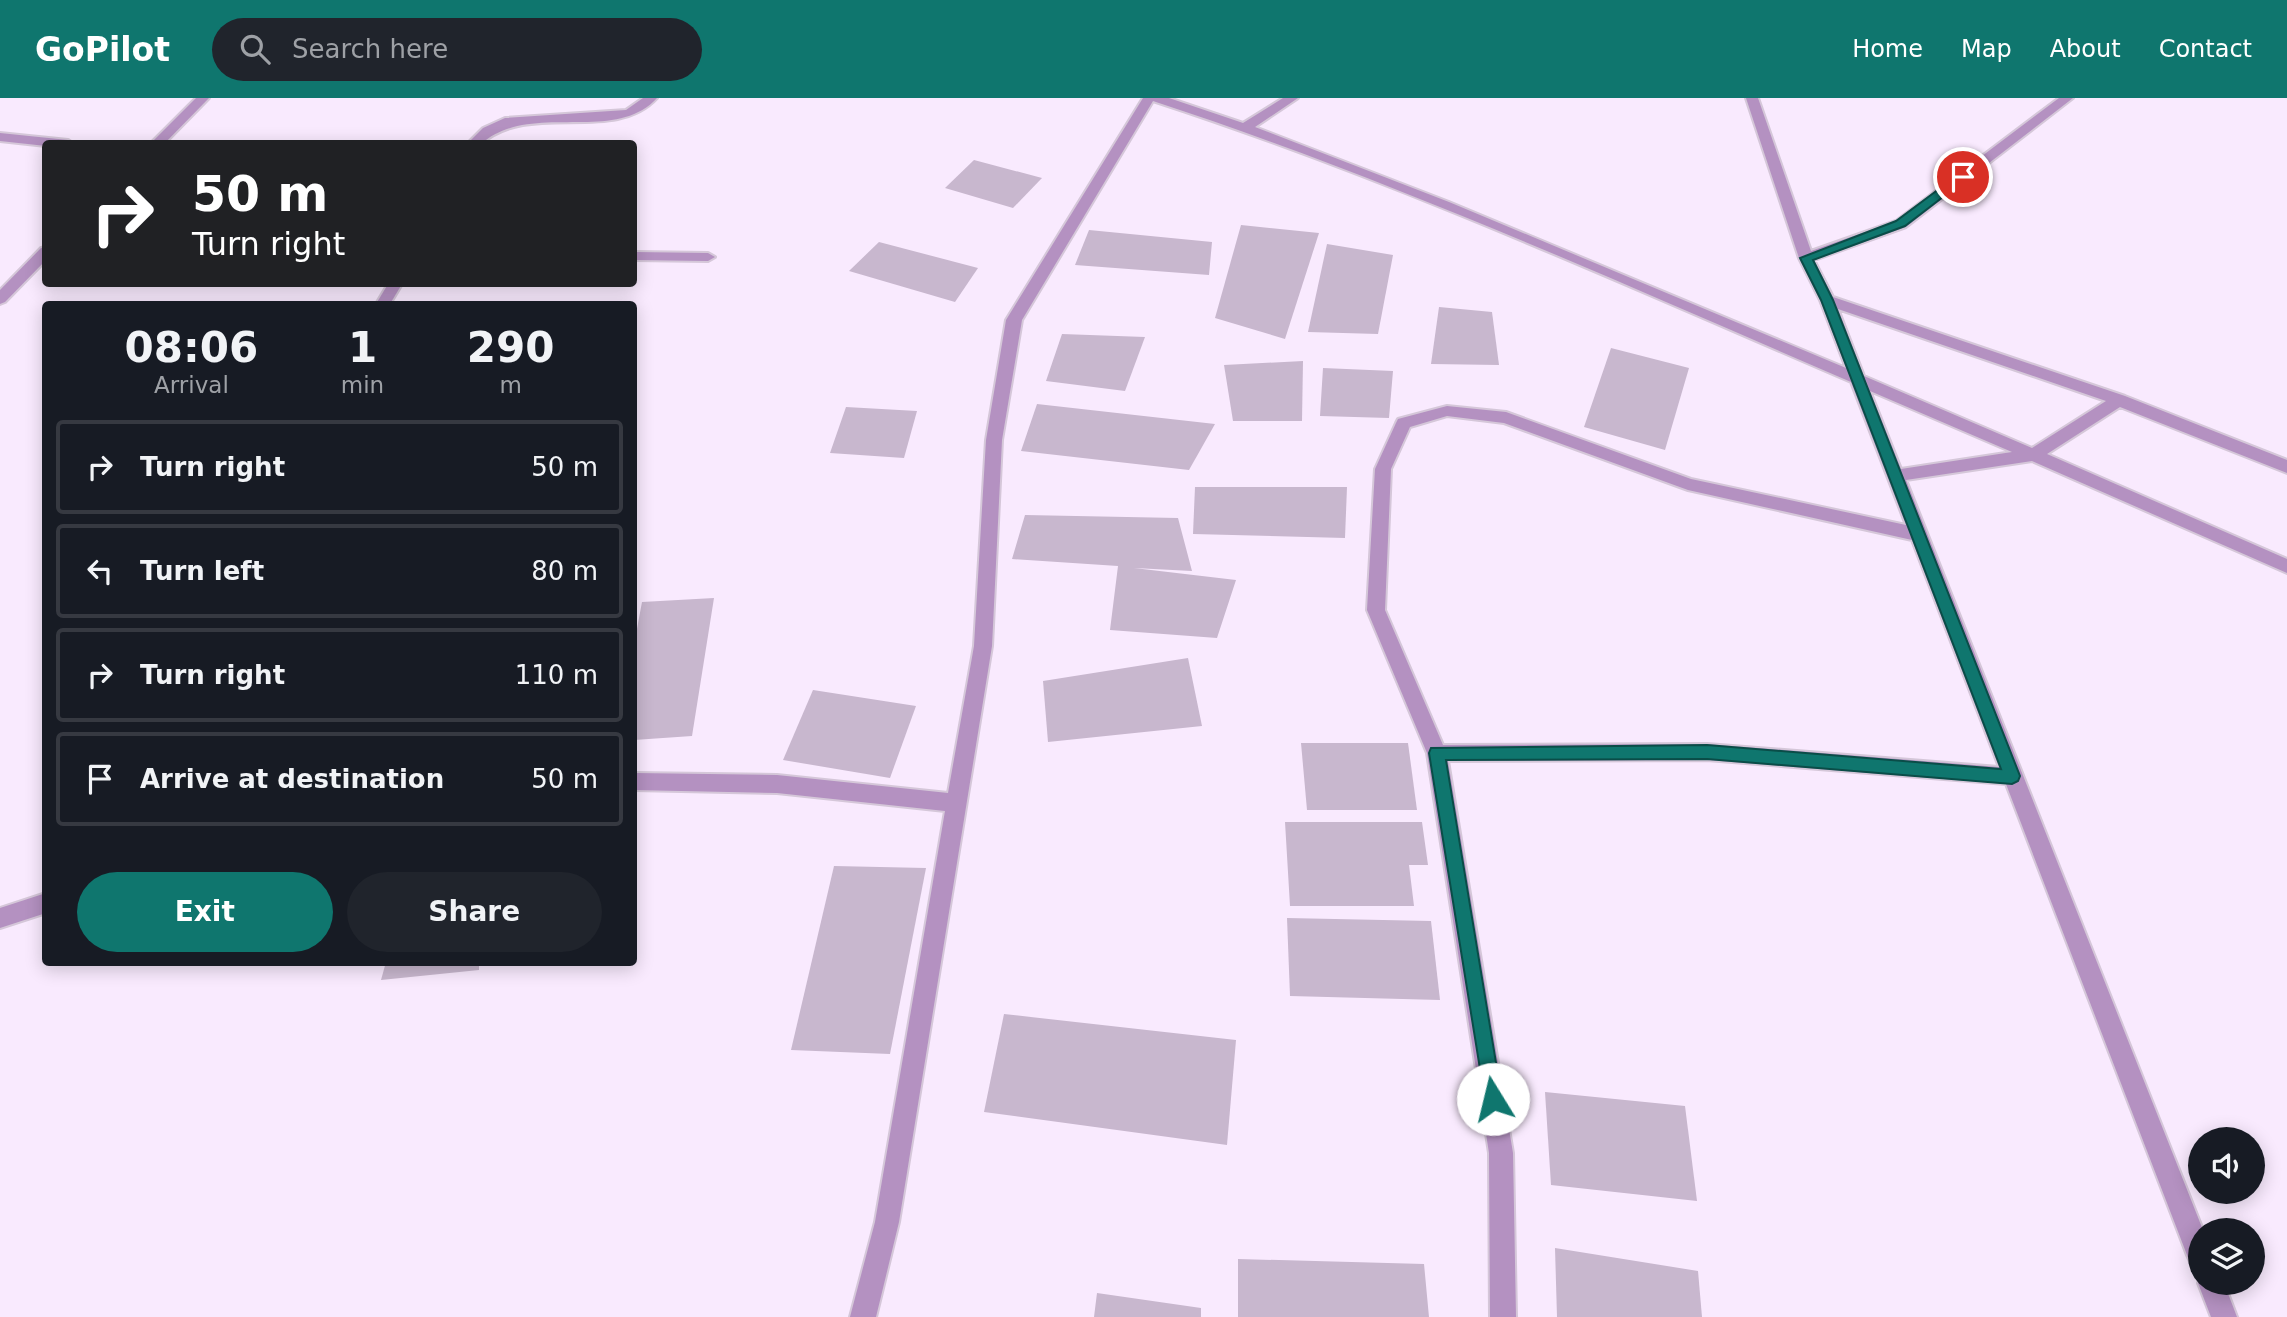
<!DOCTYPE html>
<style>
:root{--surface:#171b24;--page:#20242c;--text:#f1f3f6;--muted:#9ea1a6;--line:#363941;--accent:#0f766e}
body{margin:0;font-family:"DejaVu Sans",sans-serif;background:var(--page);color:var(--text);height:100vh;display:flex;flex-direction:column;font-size:26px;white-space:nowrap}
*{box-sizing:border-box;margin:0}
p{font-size:23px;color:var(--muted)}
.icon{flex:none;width:38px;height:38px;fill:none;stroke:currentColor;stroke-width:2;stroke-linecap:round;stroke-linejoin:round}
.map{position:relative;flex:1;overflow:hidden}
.sheet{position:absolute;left:42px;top:203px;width:595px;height:665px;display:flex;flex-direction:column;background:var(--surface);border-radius:7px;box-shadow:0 4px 18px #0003}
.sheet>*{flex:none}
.top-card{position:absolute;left:42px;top:42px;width:595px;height:147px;border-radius:7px;box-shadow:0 4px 18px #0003;background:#202124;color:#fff;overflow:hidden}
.buttons{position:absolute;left:2188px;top:1029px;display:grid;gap:14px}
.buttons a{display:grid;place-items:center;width:77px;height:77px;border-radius:50%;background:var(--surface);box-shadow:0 4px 18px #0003;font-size:35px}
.pin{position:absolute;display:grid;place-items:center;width:60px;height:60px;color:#fff;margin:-30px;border:4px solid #fff;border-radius:50%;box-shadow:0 2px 7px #0007}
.me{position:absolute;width:77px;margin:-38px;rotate:351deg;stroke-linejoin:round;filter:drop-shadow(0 0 5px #0008)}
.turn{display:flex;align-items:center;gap:24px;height:147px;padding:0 35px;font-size:32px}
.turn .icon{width:91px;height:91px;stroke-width:2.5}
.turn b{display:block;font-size:49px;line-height:60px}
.eta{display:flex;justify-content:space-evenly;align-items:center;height:119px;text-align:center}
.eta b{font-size:42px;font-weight:700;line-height:49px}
.cta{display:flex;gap:14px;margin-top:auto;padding:14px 35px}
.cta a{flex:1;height:80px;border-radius:42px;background:var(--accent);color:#fff;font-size:28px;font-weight:700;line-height:80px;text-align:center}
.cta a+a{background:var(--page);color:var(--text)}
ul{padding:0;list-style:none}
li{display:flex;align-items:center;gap:21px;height:94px;margin:0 14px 10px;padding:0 21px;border:4px solid var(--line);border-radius:7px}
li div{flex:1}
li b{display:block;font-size:26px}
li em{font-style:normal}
header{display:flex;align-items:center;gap:42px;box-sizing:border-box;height:98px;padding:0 35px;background:var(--accent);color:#fff}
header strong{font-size:33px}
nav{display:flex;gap:38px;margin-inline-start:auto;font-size:24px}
.search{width:490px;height:63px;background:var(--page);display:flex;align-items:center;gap:18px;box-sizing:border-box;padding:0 24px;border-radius:38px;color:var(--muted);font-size:26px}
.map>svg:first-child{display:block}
.building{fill:#c8b7ce}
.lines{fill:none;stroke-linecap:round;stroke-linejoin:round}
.minor-casing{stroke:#d5c7d9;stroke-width:4}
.minor{fill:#b491c1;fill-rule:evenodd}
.route{fill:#0f766e;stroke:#0a4d48;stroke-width:2}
</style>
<header>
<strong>GoPilot</strong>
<div class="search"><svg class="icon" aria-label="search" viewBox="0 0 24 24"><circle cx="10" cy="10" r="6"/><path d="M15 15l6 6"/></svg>Search here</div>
<nav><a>Home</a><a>Map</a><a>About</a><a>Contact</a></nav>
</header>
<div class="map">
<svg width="2287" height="1219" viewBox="0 0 2287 1219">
<rect width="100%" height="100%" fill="#f9eafe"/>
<!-- building -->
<g class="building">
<path d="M974,62l68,18 -29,30 -68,-20z"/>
<path d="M1241,127l78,8 -34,106 -70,-21z"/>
<path d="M1089,132l123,12 -3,33 -134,-10z"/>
<path d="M879,144l99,26 -23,34 -106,-31z"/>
<path d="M1327,146l66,11 -15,79 -70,-2z"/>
<path d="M1439,209l53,5 7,53 -68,-1z"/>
<path d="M1062,236l83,3 -20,54 -79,-10z"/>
<path d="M1611,250l78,20 -24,82 -81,-23z"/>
<path d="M1303,263l-1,60h-69l-9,-56z"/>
<path d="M1323,270l70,3 -4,47 -69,-2z"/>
<path d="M1037,306l178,20 -26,46 -168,-19z"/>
<path d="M846,309l71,4 -13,47 -74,-5z"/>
<path d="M1195,389h152l-2,51 -152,-4z"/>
<path d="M1025,417l153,3 14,53 -58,-3 102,12 -19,58 -107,-8 8,-64 -106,-7z"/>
<path d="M714,500l-22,138 -58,4v-95l8,-43z"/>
<path d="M1188,560l14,68 -154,16 -5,-61z"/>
<path d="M813,592l103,16 -26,72 -107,-18z"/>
<path d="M1301,645h107l9,67h-110z"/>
<path d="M1285,724h137l6,43h-19l5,41h-124z"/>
<path d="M834,768l92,2 -36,186 -99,-4z"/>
<path d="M1287,820l144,3 9,79 -150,-4z"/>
<path d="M386,864h93v8l-98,10z"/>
<path d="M1004,916l232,26 -9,105 -243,-33z"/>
<path d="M1545,994l140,14 12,95 -146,-16z"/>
<path d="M1555,1150l143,23 4,46h-145z"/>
<path d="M1238,1161l186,5 5,53h-191z"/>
<path d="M1097,1195l104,15v9h-107z"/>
</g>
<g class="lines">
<!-- minor casing -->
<g class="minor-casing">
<g id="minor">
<path d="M196,0h13l-45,46h-14z"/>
<path d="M643,0h14c-43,47 -126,2 -176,46h-14l16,-16 22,-10 121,-8z"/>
<path d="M1143,0h26l74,25 40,-25h15l-43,29 194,75 397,166 -26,-68 -21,-42 -53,-160h12l53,153 85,-30 163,-123h14l-167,129 -92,33 19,37 292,99 162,64v13l-167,-66 -73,47 240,105v14l-255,-112 -126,19 297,750h-3v37l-9,-3 -4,-9 -181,-471 -299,-24 -259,1 65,392 3,164h-26l-1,-164 -62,-400 -60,-143 8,-141 21,-46 2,-4 49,-13 59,6 185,67 215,46 -55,-143c-230,-99 -459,-203 -698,-281l-131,219 -20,120 -10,206 -93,576 -23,95h-26l25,-95 70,-411 -168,-18 -143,-3v-17l143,2 171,18 26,-147 12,-206 20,-120zM1838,211l268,92 -74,47 -168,-72zM1870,293l142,61 -111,17zM1447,318l57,7 184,67 224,50 87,227 -292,-23 -264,1 -58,-135 6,-141 19,-42z"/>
<path d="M0,35l68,7 6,4h-28v2l-46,-5z"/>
<path d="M46,149v13l-41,42 -5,2v-14l41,-42z"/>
<path d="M634,154l74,1 7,4 -7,4 -74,-1z"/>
<path d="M388,186h14l-12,20h-14z"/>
<path d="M46,795v20l-46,15v-20z"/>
<path d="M2200,1181v4h24l13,34h-26l-13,-34z"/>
</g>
</g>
<!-- minor -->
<use href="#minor" class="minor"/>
</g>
<!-- route -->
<path class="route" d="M1959,76l10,3 -64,49 -92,34 20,40 187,476 -2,5 -6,3 -305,-25 -261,1 56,339 -2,7 -7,3 -7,-3 -57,-353 2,-5 276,-3 294,24 -180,-469 -21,-42 96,-37z"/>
</svg>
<div class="buttons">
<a><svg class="icon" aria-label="sound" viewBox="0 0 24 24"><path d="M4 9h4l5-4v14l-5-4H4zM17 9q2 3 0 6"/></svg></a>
<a><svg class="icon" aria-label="layers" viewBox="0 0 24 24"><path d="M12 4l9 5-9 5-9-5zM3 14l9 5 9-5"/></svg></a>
</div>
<div class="pin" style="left:1963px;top:79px;background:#d93025"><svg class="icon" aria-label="arrive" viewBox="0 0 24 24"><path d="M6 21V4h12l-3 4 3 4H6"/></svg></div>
<svg class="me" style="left:1493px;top:1001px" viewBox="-20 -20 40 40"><circle r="19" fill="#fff"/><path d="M0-13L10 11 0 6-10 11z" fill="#0f766e"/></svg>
<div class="top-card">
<div class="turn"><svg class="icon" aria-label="right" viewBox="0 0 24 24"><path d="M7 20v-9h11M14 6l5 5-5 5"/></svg><div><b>50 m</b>Turn right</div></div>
</div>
<section class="sheet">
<div class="eta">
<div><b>08:06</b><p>Arrival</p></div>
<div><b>1</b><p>min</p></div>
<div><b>290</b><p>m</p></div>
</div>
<ul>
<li><svg class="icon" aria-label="right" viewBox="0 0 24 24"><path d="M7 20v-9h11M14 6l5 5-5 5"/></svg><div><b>Turn right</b></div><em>50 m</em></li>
<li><svg class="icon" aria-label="left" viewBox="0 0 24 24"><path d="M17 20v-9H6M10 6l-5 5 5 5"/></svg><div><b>Turn left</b></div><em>80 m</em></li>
<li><svg class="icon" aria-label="right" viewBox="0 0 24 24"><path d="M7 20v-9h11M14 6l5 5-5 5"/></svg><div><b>Turn right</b></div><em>110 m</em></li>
<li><svg class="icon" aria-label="arrive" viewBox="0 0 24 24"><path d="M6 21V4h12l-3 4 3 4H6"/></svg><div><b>Arrive at destination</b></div><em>50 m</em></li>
</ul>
<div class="cta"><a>Exit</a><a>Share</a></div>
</section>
</div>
